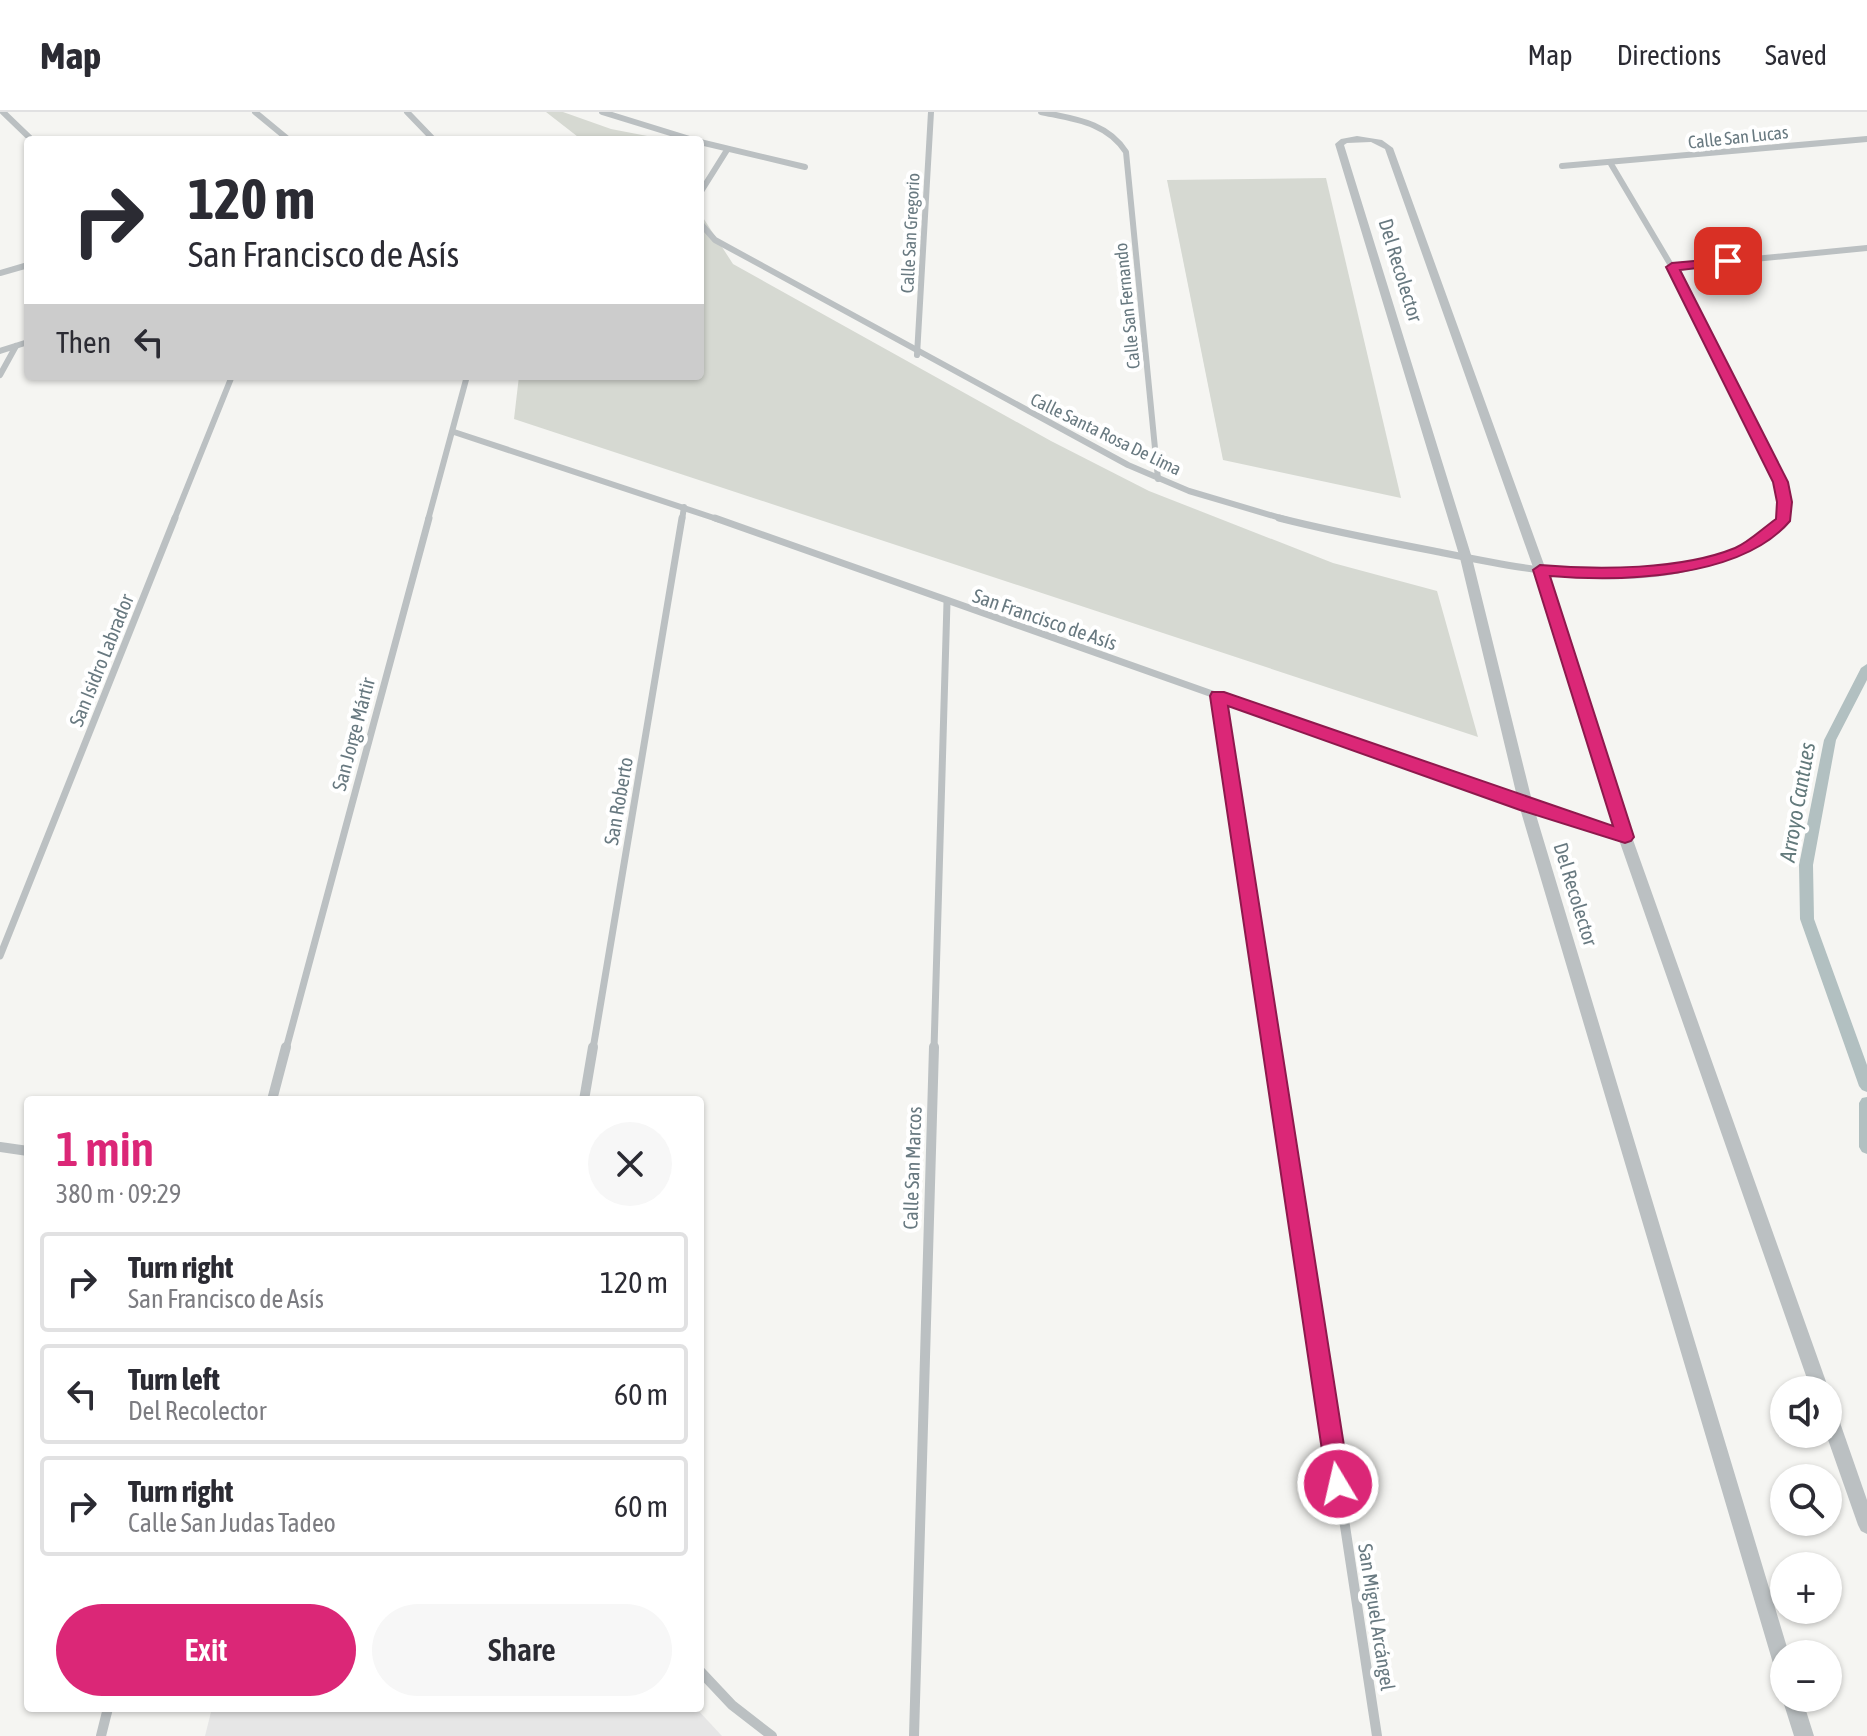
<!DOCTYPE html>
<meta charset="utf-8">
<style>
:root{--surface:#fff;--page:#f7f7f7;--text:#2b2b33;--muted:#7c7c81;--line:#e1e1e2;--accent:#db2777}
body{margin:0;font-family:"Asap Condensed",sans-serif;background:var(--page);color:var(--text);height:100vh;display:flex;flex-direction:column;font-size:30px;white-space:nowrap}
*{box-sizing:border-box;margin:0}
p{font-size:26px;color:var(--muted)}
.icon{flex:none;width:44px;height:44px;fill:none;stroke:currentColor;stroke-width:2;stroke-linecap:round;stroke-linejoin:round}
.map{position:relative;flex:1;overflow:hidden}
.side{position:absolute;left:24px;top:984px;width:680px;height:616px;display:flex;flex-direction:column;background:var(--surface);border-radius:8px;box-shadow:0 2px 6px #0004}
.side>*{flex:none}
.top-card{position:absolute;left:24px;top:24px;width:680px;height:244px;border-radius:8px;box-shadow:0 2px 6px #0004;background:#fff;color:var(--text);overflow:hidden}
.tools{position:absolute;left:1770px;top:1264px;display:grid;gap:16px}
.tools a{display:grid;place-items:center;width:72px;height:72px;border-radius:50%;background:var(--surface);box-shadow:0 2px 6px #0004;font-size:40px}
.pin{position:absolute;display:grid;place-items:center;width:68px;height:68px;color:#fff;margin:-34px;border-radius:16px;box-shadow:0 4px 12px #0006}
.me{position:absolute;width:88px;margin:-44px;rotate:351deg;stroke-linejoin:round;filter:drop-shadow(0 0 6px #0008)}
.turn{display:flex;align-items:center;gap:28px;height:168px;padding:0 32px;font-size:36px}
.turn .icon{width:104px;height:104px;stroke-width:2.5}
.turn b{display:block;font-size:56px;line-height:68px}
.then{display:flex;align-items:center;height:76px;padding:0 32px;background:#0003;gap:16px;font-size:30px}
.round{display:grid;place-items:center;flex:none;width:84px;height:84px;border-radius:42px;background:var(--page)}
.headline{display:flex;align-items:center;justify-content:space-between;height:136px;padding:0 32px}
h1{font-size:48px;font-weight:600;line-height:60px;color:var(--accent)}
.button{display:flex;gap:16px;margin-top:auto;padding:16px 32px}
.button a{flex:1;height:92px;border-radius:48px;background:var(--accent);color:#fff;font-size:32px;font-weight:600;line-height:92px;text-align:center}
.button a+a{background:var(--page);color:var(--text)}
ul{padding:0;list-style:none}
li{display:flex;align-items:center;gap:24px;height:100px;margin:0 16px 12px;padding:0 16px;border:4px solid var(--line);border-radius:8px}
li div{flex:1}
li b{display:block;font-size:30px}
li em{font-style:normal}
header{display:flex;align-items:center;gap:48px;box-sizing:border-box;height:112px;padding:0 40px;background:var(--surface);border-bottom:2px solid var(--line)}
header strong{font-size:38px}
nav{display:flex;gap:44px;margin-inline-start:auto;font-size:28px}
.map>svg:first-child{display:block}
.built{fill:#e6e6e6}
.green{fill:#d6d9d2}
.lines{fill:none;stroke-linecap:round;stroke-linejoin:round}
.stream{fill:#b2c0c1;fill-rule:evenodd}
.minor-far2{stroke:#bbc0c2;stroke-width:6}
.minor-far1{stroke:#bbc0c2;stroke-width:7}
.minor{stroke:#bbc0c2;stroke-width:10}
.tertiary{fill:#bbc0c2;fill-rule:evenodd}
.route{fill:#db2777;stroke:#8e194d;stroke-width:2}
.labels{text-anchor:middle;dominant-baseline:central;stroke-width:8;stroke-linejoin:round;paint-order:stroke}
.far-street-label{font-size:18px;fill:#687980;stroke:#fff}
.street-label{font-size:20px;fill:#687980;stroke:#fff}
.water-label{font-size:22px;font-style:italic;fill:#637a7c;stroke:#fff}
</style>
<header>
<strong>Map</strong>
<nav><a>Map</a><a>Directions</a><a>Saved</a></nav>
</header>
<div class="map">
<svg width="1867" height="1624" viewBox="0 0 1867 1624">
<rect width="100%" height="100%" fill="#f5f5f2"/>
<!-- built -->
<path class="built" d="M212,1596h484l26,28h-517z"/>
<!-- green -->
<g class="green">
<path d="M546,0h17l48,17 57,11h-86z"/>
<path d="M1326,66l75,320 -178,-38 -56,-280z"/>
<path d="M700,101l33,51 318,177 98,50 184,72 104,28 41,146 -964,-318 5,-43h181z"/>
</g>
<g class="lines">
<!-- stream -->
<g class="stream">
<path d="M1867,552v16l-31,60 -23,125 1,54 53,146v27l-5,-2 -3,-4 -59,-167 -1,-54 25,-125 37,-72z"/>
<path d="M1867,985v57l-5,-2 -3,-5v-44l3,-5z"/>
</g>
<!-- minor-far2 -->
<g class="minor-far2">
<path d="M3,0l29,28"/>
<path d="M255,0l34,28"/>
<path d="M407,0l27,28"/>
<path d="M602,0l91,28"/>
<path d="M1041,0c33,7 66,10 85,40l32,327"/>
<path d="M700,30l105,25"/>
<path d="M1611,52l61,103 108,215 3,38"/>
<path d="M1562,54l305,-27"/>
<path d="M700,81l27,-43"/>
<path d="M700,111l15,17 413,225 61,26 98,29"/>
<path d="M1672,155l195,-19"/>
<path d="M0,161l28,-8"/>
<path d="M0,239l28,-9"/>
<path d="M917,243l14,-243"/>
<path d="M0,263l16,-29"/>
<path d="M454,320l266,88"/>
<path d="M174,408l58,-144"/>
<path d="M428,408l39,-144"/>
<path d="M682,408l2,-13"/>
</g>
<!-- minor-far1 -->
<g class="minor-far1">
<path d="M715,406l811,287 99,32"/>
<path d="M1279,406c51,13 103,23 155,33 101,20 221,47 317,-7 11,-7 27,-15 32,-26"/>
<path d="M1218,584l54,353"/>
<path d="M0,844l175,-438"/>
<path d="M286,937l143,-531"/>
<path d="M593,937l89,-531"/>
<path d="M934,937l13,-447"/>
</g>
<!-- minor -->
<g class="minor">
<path d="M1272,935l105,689"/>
<path d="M272,988l14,-53"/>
<path d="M584,988l9,-53"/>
<path d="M0,1035l28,4"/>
<path d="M700,1559l32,34 40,31"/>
<path d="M101,1624l7,-28"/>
<path d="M914,1624l20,-689"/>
</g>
<!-- tertiary -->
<g class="tertiary">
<path d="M1357,24l25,4 11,8 153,422 86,267 197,553h-18l-193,-553 -84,-267 -149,-421 -14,-7 -24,1 -3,2 128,413 61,247 256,849h-5v25l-7,-2 -2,-7 -256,-865 -59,-247 -125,-414 6,-5z"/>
<path d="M1828,1294l6,2 3,6 30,86v34l-6,-3 -3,-6 -32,-91z"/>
<path d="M1784,1582v4h18l12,38h-20l-12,-38z"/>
</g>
</g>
<!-- route -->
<path class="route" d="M1728,146l6,3 -2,3 -52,6 108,212 4,20 -2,19c-49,58 -170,61 -240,55l84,261 -3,4 -6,2 -105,-33 -292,-104 122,778 -4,8 -8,3 -8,-3 -3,-8 -117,-788 2,-4h12l389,134 -80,-256 7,-5c58,5 141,5 195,-17 14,-6 28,-20 41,-29l1,-17 -4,-20 -107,-215 6,-4z"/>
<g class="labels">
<!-- far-street labels -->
<g class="far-street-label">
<text transform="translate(1738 25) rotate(-6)">Calle San Lucas</text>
<text transform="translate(910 121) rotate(-87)">Calle San Gregorio</text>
<text transform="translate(1127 194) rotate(-96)">Calle San Fernando</text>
<text transform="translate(1106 322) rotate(26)">Calle Santa Rosa De Lima</text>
</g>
<!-- street labels -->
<g class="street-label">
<text transform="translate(1401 158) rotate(73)">Del Recolector</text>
<text transform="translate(1045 507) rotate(19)">San Francisco de Asís</text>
<text transform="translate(101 548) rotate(-68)">San Isidro Labrador</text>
<text transform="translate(353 622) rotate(-75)">San Jorge Mártir</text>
<text transform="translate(618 689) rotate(-80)">San Roberto</text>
<text transform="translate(1576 782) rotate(73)">Del Recolector</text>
<text transform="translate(912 1056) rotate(-88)">Calle San Marcos</text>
<text transform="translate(1377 1505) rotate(81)">San Miguel Arcángel</text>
</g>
<!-- water labels -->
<g class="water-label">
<text transform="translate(1797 690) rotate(-80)">Arroyo Cantues</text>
</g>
</g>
</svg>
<div class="tools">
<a><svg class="icon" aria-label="sound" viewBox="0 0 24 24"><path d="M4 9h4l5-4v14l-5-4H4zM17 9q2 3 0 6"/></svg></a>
<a><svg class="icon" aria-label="search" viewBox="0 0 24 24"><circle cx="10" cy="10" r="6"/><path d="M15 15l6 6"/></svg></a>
<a>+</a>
<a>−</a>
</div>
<div class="pin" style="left:1728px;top:149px;background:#d93025"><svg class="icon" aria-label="arrive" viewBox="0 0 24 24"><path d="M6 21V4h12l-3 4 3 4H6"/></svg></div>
<svg class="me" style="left:1338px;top:1372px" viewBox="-20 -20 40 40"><circle r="17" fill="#db2777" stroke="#fff" stroke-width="3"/><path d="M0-11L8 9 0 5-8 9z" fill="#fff"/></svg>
<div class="top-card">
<div class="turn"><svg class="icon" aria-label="right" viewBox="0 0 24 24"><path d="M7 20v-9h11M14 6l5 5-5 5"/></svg><div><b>120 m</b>San Francisco de Asís</div></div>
<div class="then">Then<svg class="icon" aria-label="left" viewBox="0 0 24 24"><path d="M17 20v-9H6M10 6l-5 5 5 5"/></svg></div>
</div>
<section class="side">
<div class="headline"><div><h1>1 min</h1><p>380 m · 09:29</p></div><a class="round"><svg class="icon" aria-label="close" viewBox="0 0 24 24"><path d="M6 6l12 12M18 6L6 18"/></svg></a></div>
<ul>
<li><svg class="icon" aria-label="right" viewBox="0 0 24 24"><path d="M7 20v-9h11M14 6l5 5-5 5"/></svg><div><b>Turn right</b><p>San Francisco de Asís</p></div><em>120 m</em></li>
<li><svg class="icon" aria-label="left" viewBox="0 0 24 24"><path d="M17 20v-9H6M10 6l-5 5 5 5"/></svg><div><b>Turn left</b><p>Del Recolector</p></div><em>60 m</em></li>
<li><svg class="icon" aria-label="right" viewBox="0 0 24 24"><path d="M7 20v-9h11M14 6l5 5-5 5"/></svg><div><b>Turn right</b><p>Calle San Judas Tadeo</p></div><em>60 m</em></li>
</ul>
<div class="button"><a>Exit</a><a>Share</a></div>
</section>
</div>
